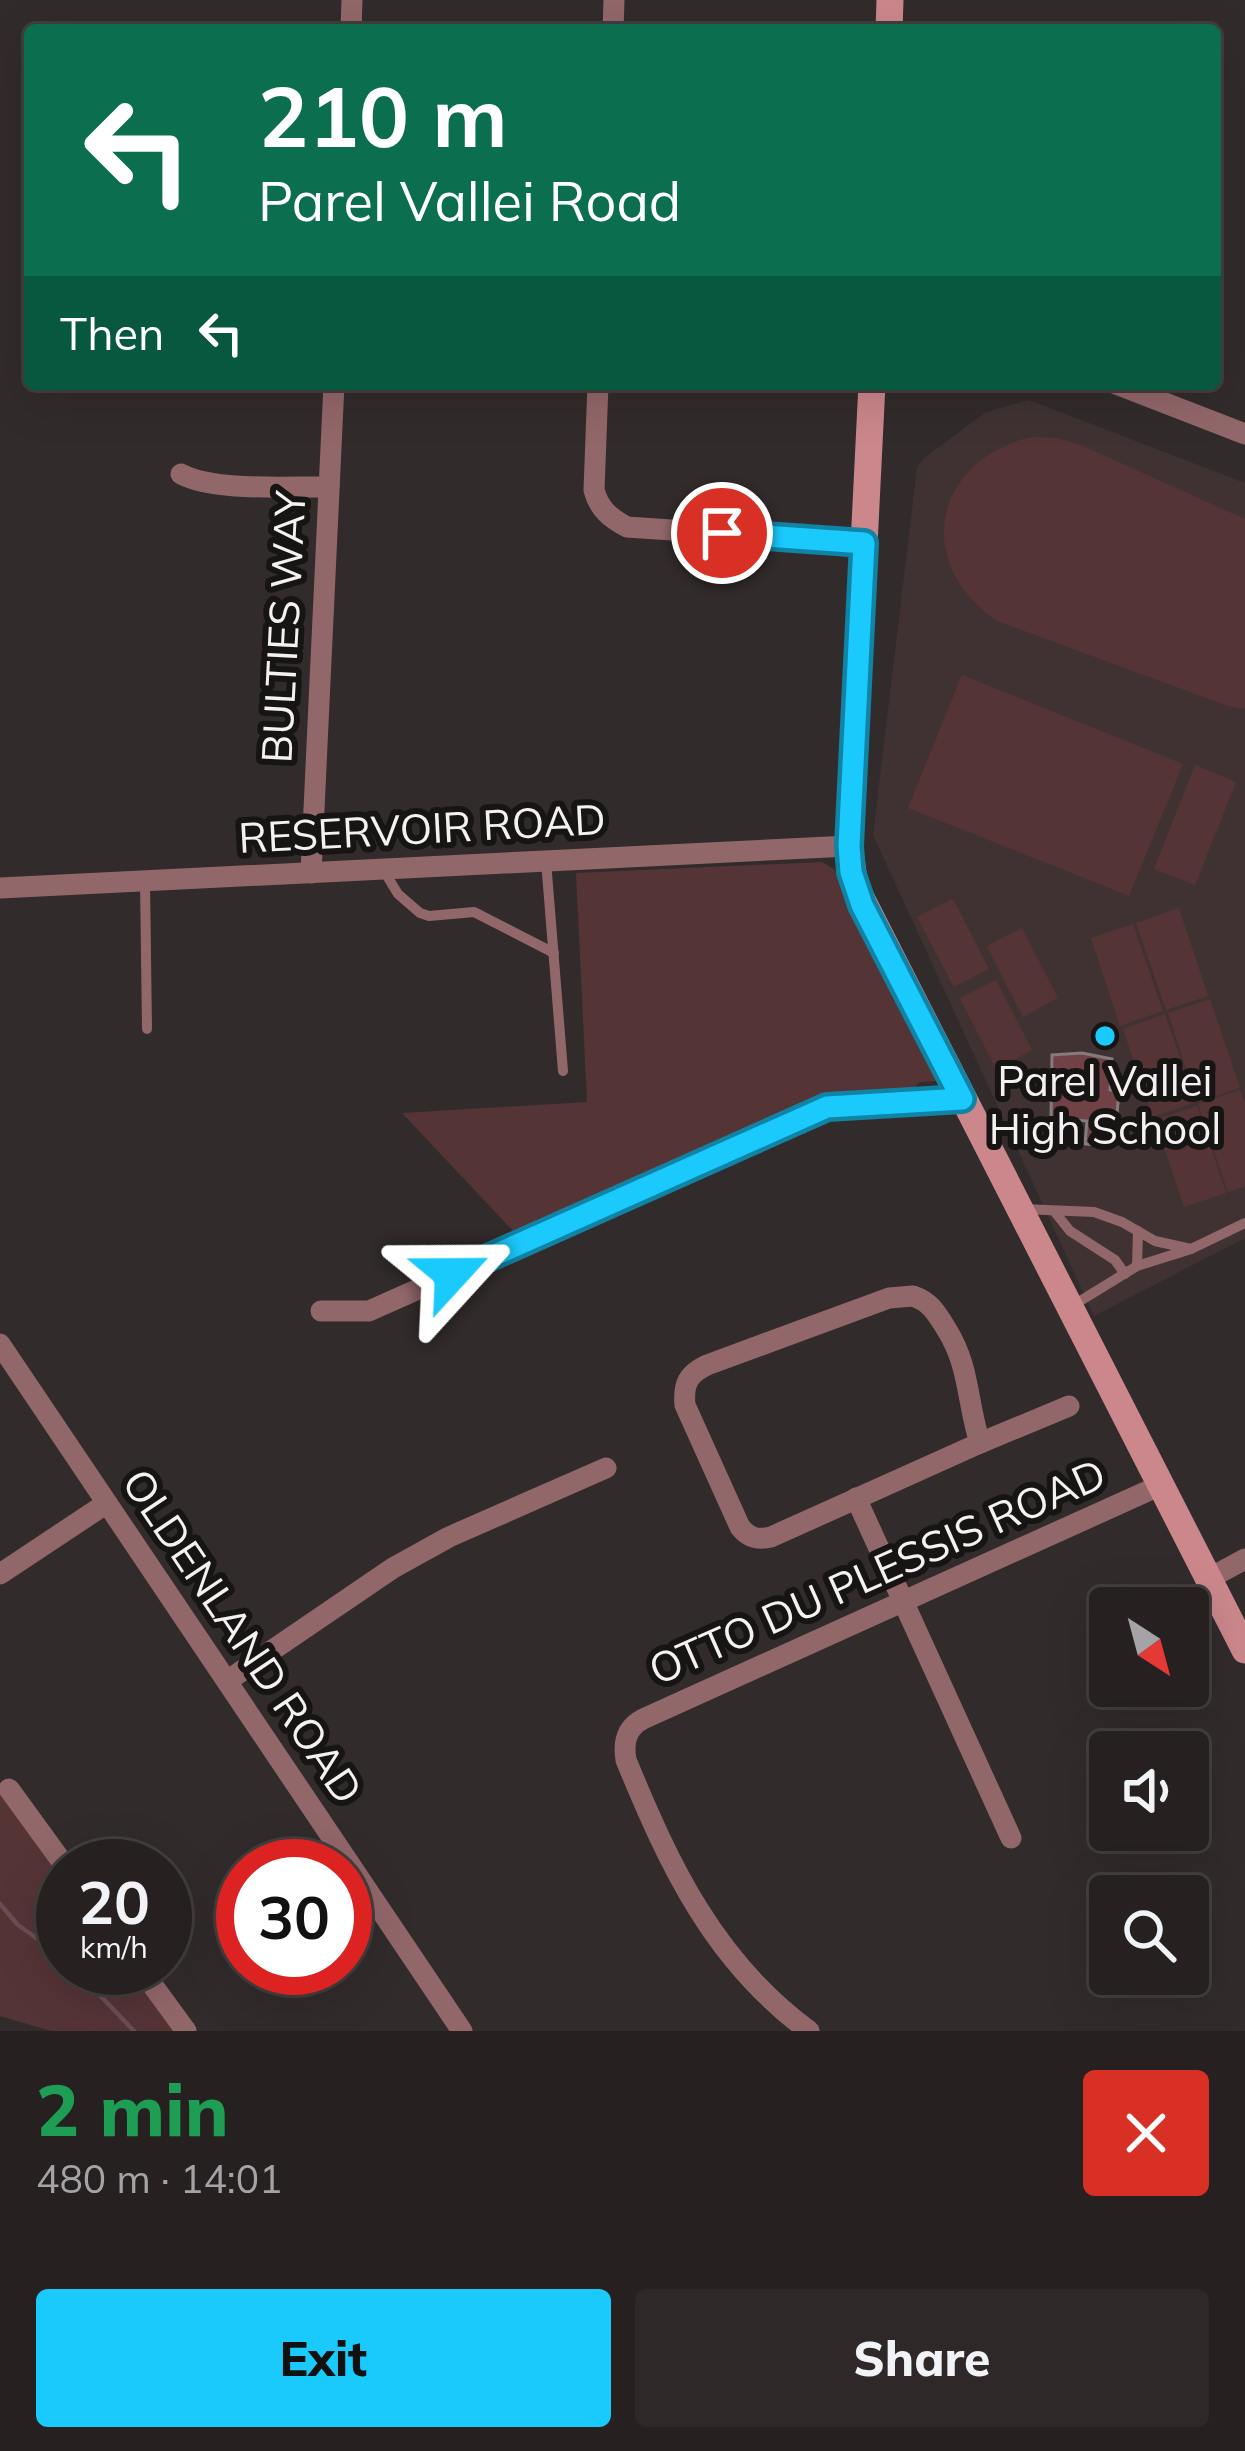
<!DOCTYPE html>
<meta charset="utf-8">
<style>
:root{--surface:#262020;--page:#2e2829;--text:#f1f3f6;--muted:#a4a3a5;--line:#423e3e;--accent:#1acafc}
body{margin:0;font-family:Mulish,sans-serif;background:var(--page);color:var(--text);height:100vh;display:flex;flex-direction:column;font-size:45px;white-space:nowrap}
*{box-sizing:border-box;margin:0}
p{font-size:39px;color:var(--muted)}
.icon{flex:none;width:66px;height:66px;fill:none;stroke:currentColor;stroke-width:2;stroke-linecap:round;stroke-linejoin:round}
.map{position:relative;height:2031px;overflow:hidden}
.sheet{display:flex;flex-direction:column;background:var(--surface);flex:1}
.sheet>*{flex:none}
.top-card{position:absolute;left:24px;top:24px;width:1197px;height:366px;border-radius:12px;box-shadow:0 12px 48px #0002,0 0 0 3px var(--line);background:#0b6e4f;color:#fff;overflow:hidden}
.needle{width:78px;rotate:144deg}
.fabs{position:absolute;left:1089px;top:1587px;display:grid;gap:24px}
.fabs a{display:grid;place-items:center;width:120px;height:120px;border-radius:12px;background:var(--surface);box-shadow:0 12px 48px #0002,0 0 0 3px var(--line);font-size:60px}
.speed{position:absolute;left:36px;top:1839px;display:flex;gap:24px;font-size:60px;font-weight:700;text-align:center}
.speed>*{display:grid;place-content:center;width:156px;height:156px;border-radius:50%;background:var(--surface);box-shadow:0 12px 48px #0002,0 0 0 3px var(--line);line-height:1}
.speed small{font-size:30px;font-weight:400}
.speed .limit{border:18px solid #d22;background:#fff;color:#111}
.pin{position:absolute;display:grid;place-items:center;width:102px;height:102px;color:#fff;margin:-51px;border:6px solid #fff;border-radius:50%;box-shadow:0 3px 12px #0007}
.me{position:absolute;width:132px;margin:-66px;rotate:66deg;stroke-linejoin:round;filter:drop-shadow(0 0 9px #0008)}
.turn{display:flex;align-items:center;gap:42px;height:252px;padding:0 36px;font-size:54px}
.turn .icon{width:156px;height:156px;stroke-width:2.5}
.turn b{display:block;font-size:84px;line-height:102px}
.then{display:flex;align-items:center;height:114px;padding:0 36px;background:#0003;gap:24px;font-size:45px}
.round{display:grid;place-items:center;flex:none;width:126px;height:126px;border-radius:12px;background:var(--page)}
.headline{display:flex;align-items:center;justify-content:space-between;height:204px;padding:0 36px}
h1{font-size:72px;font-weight:800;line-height:90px;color:#1e9e55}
.primary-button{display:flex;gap:24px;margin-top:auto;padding:24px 36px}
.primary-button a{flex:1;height:138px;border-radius:12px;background:var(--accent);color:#111;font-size:48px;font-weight:800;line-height:138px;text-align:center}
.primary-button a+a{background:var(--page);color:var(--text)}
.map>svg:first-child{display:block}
.built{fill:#403233}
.green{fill:#553436}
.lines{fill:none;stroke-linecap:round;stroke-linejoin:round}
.stream{stroke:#6b4e54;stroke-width:4.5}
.building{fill:#704246;stroke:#837b7c;stroke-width:3}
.lane{stroke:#92676a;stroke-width:10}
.street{stroke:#92676a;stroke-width:21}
.secondary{stroke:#cb878c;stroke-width:27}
.route-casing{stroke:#1183a4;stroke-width:30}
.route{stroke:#1acafc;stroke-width:21}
.poi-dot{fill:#1acafc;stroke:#171414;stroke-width:4.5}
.labels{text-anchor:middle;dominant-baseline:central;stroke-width:12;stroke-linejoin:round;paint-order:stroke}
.street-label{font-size:42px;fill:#f5f0f1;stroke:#171414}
.poi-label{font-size:42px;fill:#f5f0f1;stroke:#171414}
</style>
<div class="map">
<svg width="1245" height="2031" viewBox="0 0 1245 2031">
<rect width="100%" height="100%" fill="#322b2b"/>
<!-- built -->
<path class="built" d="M1029,400l216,83v755l-151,78 -221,-481 44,-367 6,-9 63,-47z"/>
<!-- green -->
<g class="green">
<path d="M1032,437l25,1 24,7 164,74v190l-17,-3 -231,-85c-84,-57 -65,-161 35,-184z"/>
<path d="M962,675l221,89 -54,132 -221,-88z"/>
<path d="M1195,765l41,17 -41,103 -41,-16z"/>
<path d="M822,862l12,7 25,56 82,156 -21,1 -14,13 -50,-1 -19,4 -321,136 -114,-121 185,-11 -11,-229z"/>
<path d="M953,899l36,70 -35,18 -37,-70z"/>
<path d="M1179,908l29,88 -42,14 -30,-87z"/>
<path d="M1133,924l30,87 -43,15 -29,-88z"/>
<path d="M1022,928l36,70 -35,19 -36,-71z"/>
<path d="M996,980l36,70 -36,19 -36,-71z"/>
<path d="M1210,999l30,89 -43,14 -29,-89z"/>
<path d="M1165,1014l30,88 -42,15 -30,-88z"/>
<path d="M1240,1090l5,13v83l-17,6 -30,-88z"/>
<path d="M1197,1106l29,87 -42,14 -29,-87z"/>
<path d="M0,1791l63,75v102h76l46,63h-134l-51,-15z"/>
</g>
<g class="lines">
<!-- stream -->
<g class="stream">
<path d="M0,1904l18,21 45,32"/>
<path d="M74,1968l60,63"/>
</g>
</g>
<!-- building -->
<path class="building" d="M1082,1053l30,6 -2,31 9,1 -2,23 -8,-1 -3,33 -21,-2 2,-23 -36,-3 1,-63z"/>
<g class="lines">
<!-- lane -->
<g class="lane">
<path d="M546,861l17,210"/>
<path d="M384,871l14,23 22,19 9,3 45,-4 80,41"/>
<path d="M145,881l2,148"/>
<path d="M1023,1209l71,3 28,10 33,19 36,8"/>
<path d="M1054,1211l16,20 45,29 10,14"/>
<path d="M1137,1266l54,-17 54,-26"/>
<path d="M1072,1306l65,-40 1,-35"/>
</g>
<!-- street -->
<g class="street">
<path d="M351,30l1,-30"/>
<path d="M613,30l1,-30"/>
<path d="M598,384l-4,106c5,19 16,28 33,37l237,16"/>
<path d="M1116,384l129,50"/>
<path d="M181,474c34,18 109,12 148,13"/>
<path d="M311,873l23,-489"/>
<path d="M0,888l849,-42"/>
<path d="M913,1296c18,6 24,18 34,34 23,37 20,73 33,113l-209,94c-14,3 -22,1 -31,-10l-55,-122c-2,-21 3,-31 22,-40l182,-67z"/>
<path d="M321,1311h48l458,-204 135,-8"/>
<path d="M0,1344l462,687"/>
<path d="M980,1443l89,-37"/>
<path d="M856,1498l155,340"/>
<path d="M0,1574l107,-71"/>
<path d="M1208,1579l37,-20"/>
<path d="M227,1681l166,-113 56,-31 157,-69"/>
<path d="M9,1789l56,77"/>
<path d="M140,1968l46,63"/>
<path d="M809,2031c-95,-70 -139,-164 -183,-271 -3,-18 0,-32 17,-41l518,-234"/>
</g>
<!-- secondary -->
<g class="secondary">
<path d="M889,30l1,-30"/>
<path d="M872,384l-23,462 6,40 390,764"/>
</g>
</g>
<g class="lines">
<!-- route casing -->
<g class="route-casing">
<path id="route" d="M452,1274l375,-167 135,-8 -100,-194 -11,-33 -2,-26 15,-303 -142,-10"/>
</g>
<!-- route -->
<use href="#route" class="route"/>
</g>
<!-- markers -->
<circle class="poi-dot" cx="1105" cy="1036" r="12"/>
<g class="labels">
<!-- street labels -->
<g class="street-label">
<text transform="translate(283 627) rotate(-87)">BULTIES WAY</text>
<text transform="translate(422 828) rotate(-3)">RESERVOIR ROAD</text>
<text transform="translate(877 1571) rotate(-24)">OTTO DU PLESSIS ROAD</text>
<text transform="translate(243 1636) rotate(56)">OLDENLAND ROAD</text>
</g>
<!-- poi labels -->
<g class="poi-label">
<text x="1105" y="1080">Parel Vallei<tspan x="1105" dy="48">High School</tspan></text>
</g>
</g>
</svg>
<div class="fabs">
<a><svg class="needle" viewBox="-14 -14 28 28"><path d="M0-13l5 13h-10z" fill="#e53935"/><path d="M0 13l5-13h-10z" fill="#a4a3a5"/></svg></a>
<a><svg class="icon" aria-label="sound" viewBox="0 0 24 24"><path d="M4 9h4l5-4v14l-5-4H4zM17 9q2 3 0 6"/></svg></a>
<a><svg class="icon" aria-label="search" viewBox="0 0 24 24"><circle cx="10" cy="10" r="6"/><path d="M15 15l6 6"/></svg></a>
</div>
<div class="speed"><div>20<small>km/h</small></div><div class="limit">30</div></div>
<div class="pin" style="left:722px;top:533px;background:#d93025"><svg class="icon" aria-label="arrive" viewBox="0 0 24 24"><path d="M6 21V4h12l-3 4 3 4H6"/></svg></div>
<svg class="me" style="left:452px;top:1274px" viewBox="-20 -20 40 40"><path d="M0-17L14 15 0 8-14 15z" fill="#1acafc" stroke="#fff" stroke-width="4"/></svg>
<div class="top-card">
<div class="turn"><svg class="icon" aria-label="left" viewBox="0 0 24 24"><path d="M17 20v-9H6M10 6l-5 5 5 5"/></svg><div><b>210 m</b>Parel Vallei Road</div></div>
<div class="then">Then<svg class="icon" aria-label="left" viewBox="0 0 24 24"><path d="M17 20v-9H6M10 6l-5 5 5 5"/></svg></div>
</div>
</div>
<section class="sheet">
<div class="headline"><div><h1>2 min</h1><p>480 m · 14:01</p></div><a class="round" style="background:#d93025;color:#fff"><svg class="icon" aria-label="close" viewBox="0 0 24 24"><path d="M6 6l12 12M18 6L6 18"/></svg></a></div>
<div class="primary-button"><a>Exit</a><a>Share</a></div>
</section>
